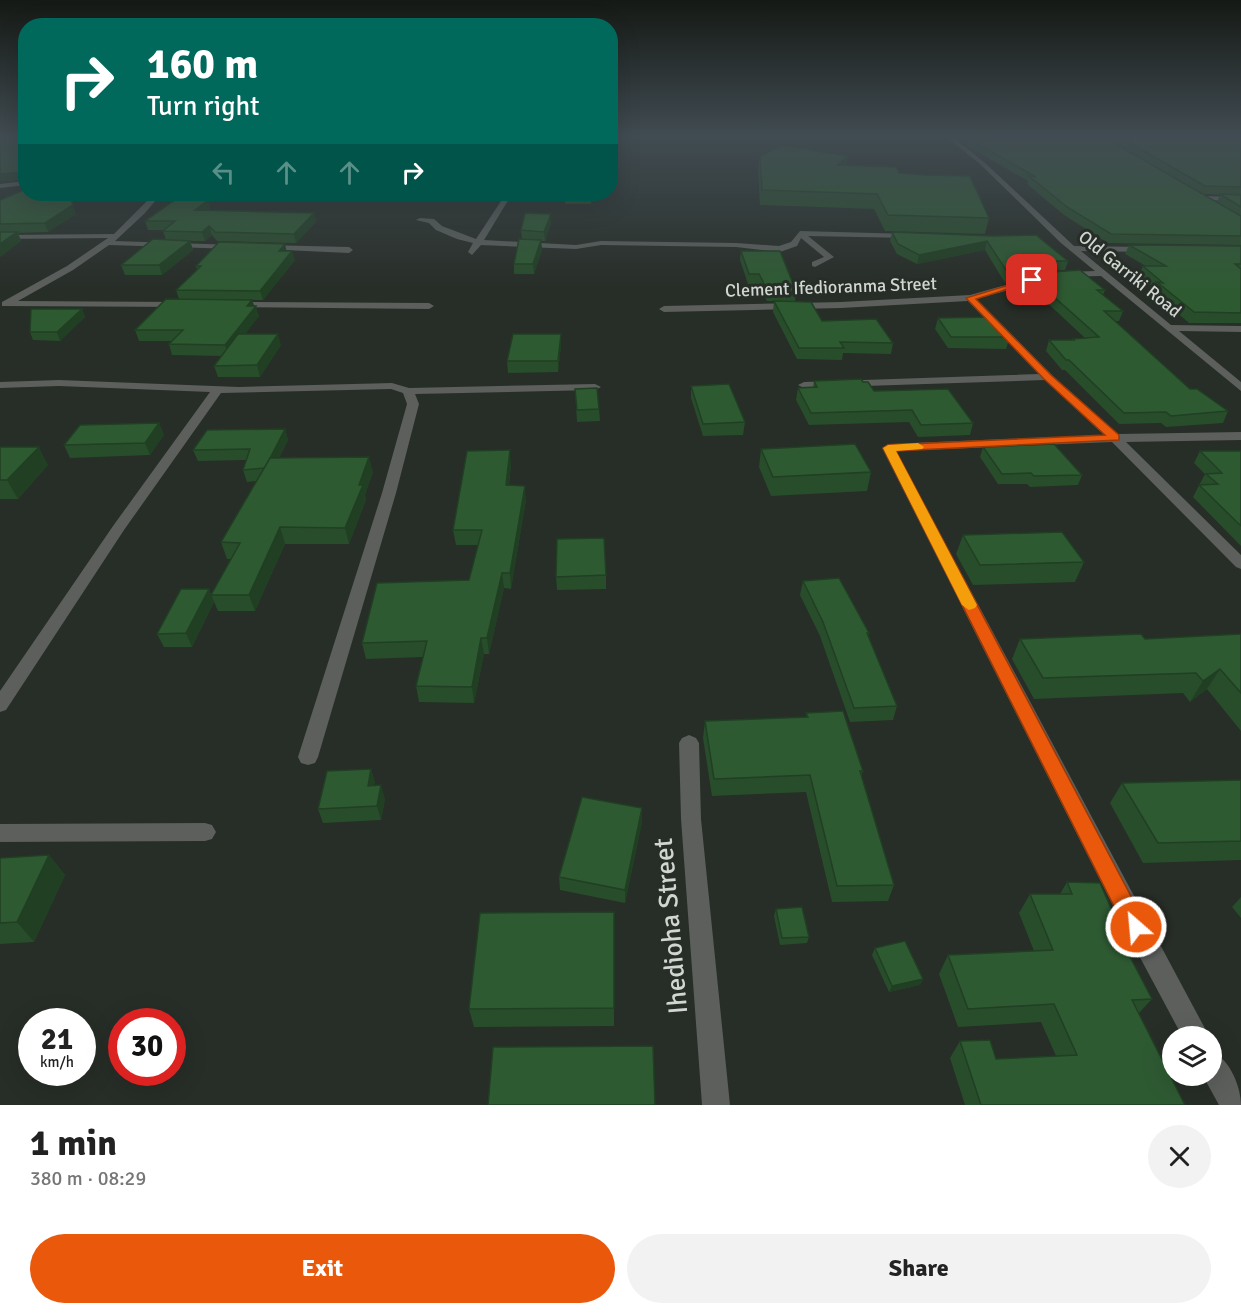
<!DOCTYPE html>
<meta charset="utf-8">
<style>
:root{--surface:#fff;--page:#f2f2f2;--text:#222;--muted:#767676;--accent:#ea580c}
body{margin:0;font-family:Signika,sans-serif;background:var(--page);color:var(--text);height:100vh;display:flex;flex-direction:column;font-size:22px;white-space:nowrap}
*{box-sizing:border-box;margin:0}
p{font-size:20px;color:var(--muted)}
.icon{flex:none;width:33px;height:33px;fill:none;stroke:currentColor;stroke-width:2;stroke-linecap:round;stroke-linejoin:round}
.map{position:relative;height:1105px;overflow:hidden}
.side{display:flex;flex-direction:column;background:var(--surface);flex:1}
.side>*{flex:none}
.hud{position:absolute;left:18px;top:18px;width:600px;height:183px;border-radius:24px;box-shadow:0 6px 24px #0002;background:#00695c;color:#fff;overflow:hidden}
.controls{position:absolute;left:1162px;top:1026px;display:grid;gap:12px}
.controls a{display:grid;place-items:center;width:60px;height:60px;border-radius:50%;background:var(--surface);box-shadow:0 6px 24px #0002;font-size:30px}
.speed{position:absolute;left:18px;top:1008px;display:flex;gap:12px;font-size:30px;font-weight:700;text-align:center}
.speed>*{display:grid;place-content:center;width:78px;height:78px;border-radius:50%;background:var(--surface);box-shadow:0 6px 24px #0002;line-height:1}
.speed small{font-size:15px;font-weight:400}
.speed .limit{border:9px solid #d22;background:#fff;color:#111}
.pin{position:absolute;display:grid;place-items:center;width:51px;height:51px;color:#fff;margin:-26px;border-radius:12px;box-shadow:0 3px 9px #0006}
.me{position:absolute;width:66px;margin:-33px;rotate:333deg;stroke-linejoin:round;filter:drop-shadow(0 0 4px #0008)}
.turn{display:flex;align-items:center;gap:21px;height:126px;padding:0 30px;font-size:27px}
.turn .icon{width:78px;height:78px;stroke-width:2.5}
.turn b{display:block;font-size:42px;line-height:51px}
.lanes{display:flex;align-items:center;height:57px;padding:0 30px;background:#0003;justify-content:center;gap:30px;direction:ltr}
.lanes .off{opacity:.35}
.round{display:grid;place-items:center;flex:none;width:63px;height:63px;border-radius:32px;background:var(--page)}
.headline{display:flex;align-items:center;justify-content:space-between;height:102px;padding:0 30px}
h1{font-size:36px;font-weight:700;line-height:45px}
.primary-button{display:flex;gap:12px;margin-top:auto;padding:12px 30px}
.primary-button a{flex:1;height:69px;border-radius:36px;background:var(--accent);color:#fff;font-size:24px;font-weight:700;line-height:69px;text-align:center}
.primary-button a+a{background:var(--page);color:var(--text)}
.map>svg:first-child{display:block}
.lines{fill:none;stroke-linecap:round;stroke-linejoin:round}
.minor{fill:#5c5f5c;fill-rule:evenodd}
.wall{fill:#284d2b;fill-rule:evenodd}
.shaded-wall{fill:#203f23}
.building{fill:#2e5a32;stroke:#203f23;stroke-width:1.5}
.route{fill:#ea580c;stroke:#983908;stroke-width:1.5}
.slow{fill:#f59e0b}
.labels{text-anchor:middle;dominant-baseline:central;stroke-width:6;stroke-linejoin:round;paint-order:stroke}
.far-street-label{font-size:18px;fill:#d2d6d2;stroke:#272d27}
.near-street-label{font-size:27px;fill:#d2d6d2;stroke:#272d27}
</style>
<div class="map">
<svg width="1241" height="1105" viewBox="0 0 1241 1105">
<rect width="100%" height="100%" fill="#272d27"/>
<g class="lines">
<!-- minor -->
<g class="minor">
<path d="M944,135h6l34,27 90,84 75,1v4l-3,1 -65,-1 90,74 70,1v6l-62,-1 62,51v9l-140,-115 -38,1v-4l3,-1 29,-1 -34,-28 -81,-79z"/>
<path d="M26,181v4l-26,3v-4z"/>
<path d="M154,194h7l-16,19 -30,28 120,4 4,2 -4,2 -126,-4 -36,25 -55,31 161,1 5,3 -2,2 -180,-1v-4l65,-36 41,-28 -108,1v-4l114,-1z"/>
<path d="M512,194l-28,46 92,5 25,-4 135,2 43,3 12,-4 9,-11 111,3 4,2 -4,2 -103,-2 26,21 -19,10 -3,-1v-4l12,-5 -23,-19 -4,8 -17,6 -44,-5 -135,-2 -25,4 -95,-4 -9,10 -4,-3 5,-9 -16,-4 -21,-9 -7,-7 -13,-3 4,-2 14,1 8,7 34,13 27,-41 -168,1 -4,-2 4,-2z"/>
<path d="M1201,196l40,1v4l-43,-1z"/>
<path d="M265,245l84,2 4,3 -4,3 -87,-4 -1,-2z"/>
<path d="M1031,278l3,1v4l-58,16 76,76 66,59 123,-2v8l-115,2 115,113v14l-5,-2 -124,-125 -216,9 313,585h-27l-54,-101 -246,-487 6,-4 216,-9 -59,-55 -241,8 -6,-3 6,-3 235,-8 -71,-73 -127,7 -177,4 -5,-3 5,-3 177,-4 129,-7z"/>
<path d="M233,302l196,1 5,3 -5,3 -199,-2v-4z"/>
<path d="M59,380l180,7 153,-4 17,5 186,-4 6,3 -6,3 -180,4 4,10 -23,89 -78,264 -3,6 -7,2 -7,-2 -3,-6 84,-264 25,-89 -4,-11 -12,-4 -170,4 -97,137 -118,180 -6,2v-21l113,-165 97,-134 -151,-6 -59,2v-6z"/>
<path d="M689,735l7,3 3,5 2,76 29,286h-28l-21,-286 -2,-76 3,-5z"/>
<path d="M205,823l7,2 4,7 -4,7 -7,2 -205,1v-18z"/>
<path d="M1212,1052c18,7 29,35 29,53h-22l-16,-29h9z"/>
</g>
</g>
<!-- wall -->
<g class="wall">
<path d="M990,135h110l69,39 -67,-39h139v110l-133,-2 -44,-28 -37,-31 1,-3 -59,-34 2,-7 26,-1zM1203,194h7l10,1 -3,7z"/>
<path d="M760,156l86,9 53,8 90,45 -4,16 -100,-3 -11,-22 -114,-4 -2,-35z"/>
<path d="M566,194h26l-1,10h-26z"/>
<path d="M0,200l76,14 -28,18 -30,1 3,8 -21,16z"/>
<path d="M208,200l2,9 -1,1 105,3 2,9 -20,21 -79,-2 -5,-6 -7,6h-15l3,9 -31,25h-37l-4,-10 45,-25 -3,-9 1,-1h-16l-3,-9z"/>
<path d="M551,214v9l-6,18h-4l1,9 -8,24h-20v-10l8,-24 -1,-10z"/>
<path d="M892,232l100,4 76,25 -3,9 -16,1 -44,12 -20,-33 -68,14 -20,-10 -7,-13z"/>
<path d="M1129,245l112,1v77h-52l-36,-31 1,-4 -15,-12 4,-10h3l-21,-12z"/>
<path d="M286,251l9,9 -32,40h-11l2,6 5,10 -14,18 36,11 -21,32h-42l-4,-11 8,-10 -50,-1 -3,-11 3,-3h-33l-4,-11 44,-31 -3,-9 21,-20 -1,-4z"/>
<path d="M741,251l55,40 -1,10h-28l-9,-17h-10l-8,-24z"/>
<path d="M1014,282l91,8 -2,5 20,16 -4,10h-4l75,68 38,22 -5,12 -57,4 -5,-4 -42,1 -54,-54h-3l-16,-19 3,-11h24v-1l12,-1 -43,-40 -25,1 -6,-7z"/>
<path d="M774,301l48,20 71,22 -2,11 -48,-1 -1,7 -45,-1 -24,-47z"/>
<path d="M82,309l3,8 -25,24 -27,-1 -3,-8z"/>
<path d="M938,318l72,19 -4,12 -58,-1 -13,-19z"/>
<path d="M561,334v11l-3,27 -50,1 -1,-12z"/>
<path d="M814,381l49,1 11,9 99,32 -3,12 -52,2 -9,-15 -100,3 -13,-25 2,-12 15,-1z"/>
<path d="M691,386l54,36 -2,13 -40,1 -12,-38z"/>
<path d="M575,389l24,20 1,12 -23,1z"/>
<path d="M159,423l5,12 -14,20 -80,3 -6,-13z"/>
<path d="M285,429l3,11 -9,18 94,14 -8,23 1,5 -17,44h-64l-30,67h-37l-7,-16 20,-36h-4l-6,-17 36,-61 -10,1 -4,-12 3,-10 -48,1 -5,-11z"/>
<path d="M0,447l48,18 -30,34h-18z"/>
<path d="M983,447l99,28 -4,10 -48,2 -3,-3h-29l-18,-27z"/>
<path d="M761,449l110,23 -4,19 -96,5 -12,-29z"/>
<path d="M1200,451h41v95l-48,-49 12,-23 -11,-11z"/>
<path d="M511,464l-2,21 17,15 -15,89 -7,-1 -15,66h-5l-10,49 -55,-1 -3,-16 7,-29 -57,2 -4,-16 107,-63 9,-35h-22l-3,-15z"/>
<path d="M963,535l121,27 -9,20 -102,3 -17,-31z"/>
<path d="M606,575v14l-49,1 -1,-13z"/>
<path d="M803,581l66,52 -1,3 29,70 -4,14 -43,2 -30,-86 -20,-41z"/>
<path d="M209,589l5,13 -22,45h-28l-7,-13z"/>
<path d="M1241,634v97l-34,-42 -17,13 -7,-9 -149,6 -22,-40 8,-20h125z"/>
<path d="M806,713l57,58 -2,5 33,109 -6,16 -56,1 -26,-110 -94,4 -9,-58 2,-17 101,-4z"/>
<path d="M371,769l4,14 -1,2 11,14 -4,21 -58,3 -5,-14z"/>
<path d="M1241,780v80l-98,3 -33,-60 12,-20z"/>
<path d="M642,822l-17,81 -65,-13 -1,-13z"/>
<path d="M49,855l16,20 -31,67 -34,2v-86z"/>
<path d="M1067,882l50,40 -3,5 38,72 -13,14 46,92h-220l-15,-47 10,-17 36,18 60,-3 -15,-34 -83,5 -19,-53 9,-19 86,-4 -15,-38 11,-19h30z"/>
<path d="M1241,897v21l-9,-11z"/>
<path d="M776,909l33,28 -2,6 -27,2 -6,-29z"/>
<path d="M614,912v114l-140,1 -5,-18z"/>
<path d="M875,948l48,31 -3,6 -31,7 -17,-37z"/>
</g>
<!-- shaded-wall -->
<g class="shaded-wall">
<path d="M22,140l2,7 2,32 -26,3v-8z"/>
<path d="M848,156l-2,14 -9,-5z"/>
<path d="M69,194l7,20 -28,18 -3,-9z"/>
<path d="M208,200l2,9 -12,10 -3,-9z"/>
<path d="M314,213l2,9 -20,21 -2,-9z"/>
<path d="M551,214v9l-6,18 -1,-9z"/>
<path d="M209,226l3,9 -7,6 -3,-9z"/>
<path d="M17,232l4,9 -21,16v-13z"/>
<path d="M541,240l1,10 -8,24 -1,-10z"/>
<path d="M190,241l3,9 -31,25 -3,-10z"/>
<path d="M987,241l-2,9 -68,14 2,-9z"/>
<path d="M285,244l2,9 -8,-2z"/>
<path d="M292,251l3,9 -32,40 -3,-9z"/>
<path d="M1052,261l-3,10 -44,12 3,-10z"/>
<path d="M252,300l3,8 1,-2 3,10 -30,40 -4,-11 22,-39z"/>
<path d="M82,309l3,8 -25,24 -3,-9z"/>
<path d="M278,334l3,11 -21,32 -3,-12z"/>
<path d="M561,334v11l-3,27v-11z"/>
<path d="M159,423l5,12 -14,20 -5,-12z"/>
<path d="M285,429l3,11 -20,40 -3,-12z"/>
<path d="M39,447l9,18 -30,34 -11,-19z"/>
<path d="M510,450l1,14 -4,36 -1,-15z"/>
<path d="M369,457l4,15 -8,23 1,5 -17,44 -4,-16z"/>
<path d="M525,486l1,14 -15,89 -1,-16z"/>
<path d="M280,527l5,17 -30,67 -6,-16z"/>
<path d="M502,573l2,15 -15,66 -2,-16z"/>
<path d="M209,589l5,13 -22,45 -6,-14z"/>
<path d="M481,638l3,16 -10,49 -2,-16z"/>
<path d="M1220,669l-13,20 -17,13 13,-21z"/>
<path d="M371,769l4,14 -3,16 -4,-13z"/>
<path d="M381,785l4,14 -4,21 -4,-14z"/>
<path d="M642,808v14l-17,81v-13z"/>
<path d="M49,855l16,20 -31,67 -17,-20z"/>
<path d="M923,979l-3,6 -31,7 3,-6z"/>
</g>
<!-- building -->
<g class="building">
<path d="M0,135h18l4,5 2,32 -24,2z"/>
<path d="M1003,135h97l141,81v20l-130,-2 -44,-27 -38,-31 7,1 -65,-37 40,-1z"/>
<path d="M1116,135h125v52l-36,-1z"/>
<path d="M782,145l66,11 -11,9 59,2 3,6 26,2 45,1 19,42 -101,-3 -11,-21 -115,-4 -2,-34z"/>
<path d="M26,189v5h43l4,11 -28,18 -45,1v-24z"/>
<path d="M566,194h25l-1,3h-25z"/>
<path d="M1220,194l21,1v12z"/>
<path d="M175,200h33l-13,10 119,3 -20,21 -79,-2 -6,-6 -7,6 -39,-1 12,-10h-30z"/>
<path d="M525,213l26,1 -7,18 -23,-2z"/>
<path d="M0,232h17l-17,12z"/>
<path d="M892,232l100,4 44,-1 32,26h-16l-44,12 -21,-32 -68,14 -21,-11z"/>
<path d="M153,239l37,2 -31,24h-38z"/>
<path d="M519,239l22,1 -8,24h-19z"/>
<path d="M219,242l66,2 -6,7h13l-32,40 -84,-1 25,-24h-5z"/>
<path d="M1129,245l112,1v18h-6l6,5v44l-47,-1 -37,-30 6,1 -20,-17h23z"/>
<path d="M741,251h39l16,40h-28l-9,-17h-10z"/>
<path d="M1080,270l25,20h-8l26,21h-19l86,78h7l31,22 -57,5 -5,-4 -42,1 -55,-53h-3l-17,-20h26l-2,-1 26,-2 -54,-48h-25l-6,-7 39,-10z"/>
<path d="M166,299l86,1 -5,6h9l-31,39 -56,-1 14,-14h-48z"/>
<path d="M774,301l37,1 11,19 54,-2 17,24 -53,-1 4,6h-45z"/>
<path d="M31,309h51l-25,23h-27z"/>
<path d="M991,317l19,20h-59l-13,-19z"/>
<path d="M238,334h40l-21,31 -43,1z"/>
<path d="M513,334h48l-3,27h-51z"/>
<path d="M861,379l2,3h5l6,9 74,-2 25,34 -52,2 -9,-15 -101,3 -13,-25 19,-1 -3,-6z"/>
<path d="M729,384l16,38 -42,2 -12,-38z"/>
<path d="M597,388l2,21 -22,1 -2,-21z"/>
<path d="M159,423l-14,20 -81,2 16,-20z"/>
<path d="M285,429l-20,39 -22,2 7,-21 -57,1 14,-20z"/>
<path d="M855,444l16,28 -98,5 -12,-28z"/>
<path d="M1054,444l28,31 -48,1 -3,-3 -29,1 -19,-27z"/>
<path d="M0,447h39l-32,33h-7z"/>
<path d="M510,450l-4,35 19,1 -15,87h-8l-15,65h-6l-9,49 -56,-1 11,-45 -65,2 15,-60 92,-3 13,-50h-29l14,-79z"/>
<path d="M1200,451h41v75l-42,-41 19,-1 -12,-10 16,-1z"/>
<path d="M369,457l-10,28h4l-18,43 -65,-1 -31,68h-38l29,-52 -19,-1 49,-84z"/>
<path d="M1062,532l22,30 -104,3 -17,-30z"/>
<path d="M604,538l2,37 -50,2 1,-38z"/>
<path d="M839,578l30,55h-2l30,73 -43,2 -31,-86 -20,-41z"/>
<path d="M181,589h28l-23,44 -29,1z"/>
<path d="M1141,634l4,5 96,-5v59l-21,-24 -17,12 -7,-8 -153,5 -23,-39z"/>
<path d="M843,711l20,60h-3l34,114 -57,1 -27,-111 -96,4 -9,-58 103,-4 -2,-4z"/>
<path d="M371,769l-3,17 13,-1 -4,21 -59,3 9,-38z"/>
<path d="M1241,780v61l-83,2 -36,-60z"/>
<path d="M582,797l60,11 -17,82 -66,-13z"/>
<path d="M49,855l-32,67 -17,1v-65z"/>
<path d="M1067,882l33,1 17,39h-5l40,77 -20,1 53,105h-204l-21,-64 30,-1 6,19 81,-4 -23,-51 -86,5 -20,-54 105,-5 -23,-56h42z"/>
<path d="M802,907l7,30 -27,1 -6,-29z"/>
<path d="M614,912v96l-145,1 11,-96z"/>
<path d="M905,941l18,38 -31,7 -17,-38z"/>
<path d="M653,1046l2,59h-167l5,-58z"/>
</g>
<!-- sky -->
<linearGradient id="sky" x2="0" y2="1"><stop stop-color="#151915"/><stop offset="0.47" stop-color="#414c52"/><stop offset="1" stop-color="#414c52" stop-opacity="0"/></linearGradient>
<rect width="1241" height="290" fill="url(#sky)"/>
<!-- route -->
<path class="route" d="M1029,279l7,1 -60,19 75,76 68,60v5l-223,11 247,468 3,8 -3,7 -7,3 -8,-3 -245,-486 5,-3 217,-10 -61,-56 -78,-81z"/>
<!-- slow -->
<path class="slow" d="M918,443l6,4 -2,2 -26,2 81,154 -2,3 -6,2 -7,-5 -79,-157 5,-3z"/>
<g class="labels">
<!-- far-street labels -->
<g class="far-street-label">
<text transform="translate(1130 274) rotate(39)">Old Garriki Road</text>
<text transform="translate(831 287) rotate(-2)">Clement Ifedioranma Street</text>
</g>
<!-- near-street labels -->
<g class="near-street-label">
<text transform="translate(671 926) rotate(-95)">Ihedioha Street</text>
</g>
</g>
</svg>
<div class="controls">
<a><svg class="icon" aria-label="layers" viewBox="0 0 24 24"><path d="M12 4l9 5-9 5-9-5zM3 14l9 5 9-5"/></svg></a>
</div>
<div class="speed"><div>21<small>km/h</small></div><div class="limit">30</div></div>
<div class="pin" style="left:1032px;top:280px;background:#d93025"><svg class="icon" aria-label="arrive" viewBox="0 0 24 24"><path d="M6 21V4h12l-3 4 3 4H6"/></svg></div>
<svg class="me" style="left:1136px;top:927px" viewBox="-20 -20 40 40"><circle r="17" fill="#ea580c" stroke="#fff" stroke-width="3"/><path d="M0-11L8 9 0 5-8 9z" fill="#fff"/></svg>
<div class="hud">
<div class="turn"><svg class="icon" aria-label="right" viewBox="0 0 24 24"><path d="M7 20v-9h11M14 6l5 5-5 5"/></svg><div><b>160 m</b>Turn right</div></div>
<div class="lanes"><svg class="icon off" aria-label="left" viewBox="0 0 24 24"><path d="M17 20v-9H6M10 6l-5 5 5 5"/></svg><svg class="icon off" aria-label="ahead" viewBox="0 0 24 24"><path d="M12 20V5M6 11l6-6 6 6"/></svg><svg class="icon off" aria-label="ahead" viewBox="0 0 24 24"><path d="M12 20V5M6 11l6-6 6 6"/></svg><svg class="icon" aria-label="right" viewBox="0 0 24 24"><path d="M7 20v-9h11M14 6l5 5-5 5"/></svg></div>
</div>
</div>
<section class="side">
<div class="headline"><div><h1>1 min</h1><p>380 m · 08:29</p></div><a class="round"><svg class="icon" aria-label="close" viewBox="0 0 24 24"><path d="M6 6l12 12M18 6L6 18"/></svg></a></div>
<div class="primary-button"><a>Exit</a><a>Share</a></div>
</section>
